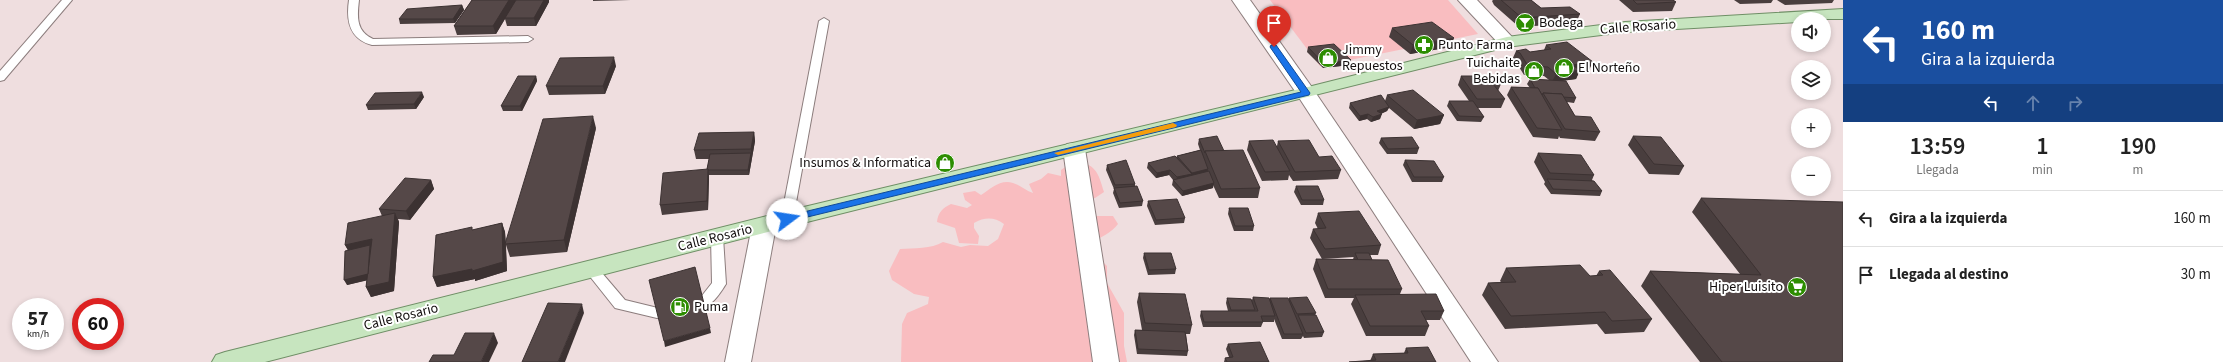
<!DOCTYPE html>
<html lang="es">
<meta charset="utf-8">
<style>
:root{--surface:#fff;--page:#f6f6f6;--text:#222;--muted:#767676;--line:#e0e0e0}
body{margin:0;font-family:"Source Sans 3",sans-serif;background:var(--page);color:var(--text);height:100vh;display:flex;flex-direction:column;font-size:15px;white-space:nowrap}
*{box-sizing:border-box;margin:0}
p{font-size:13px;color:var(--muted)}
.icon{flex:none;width:22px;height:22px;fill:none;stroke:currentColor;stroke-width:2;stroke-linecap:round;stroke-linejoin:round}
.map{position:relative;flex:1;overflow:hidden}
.details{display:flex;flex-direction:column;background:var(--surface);width:380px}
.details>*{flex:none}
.top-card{background:#1a4fa0;color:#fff;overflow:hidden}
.controls{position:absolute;left:1791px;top:12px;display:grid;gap:8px}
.controls a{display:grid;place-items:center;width:40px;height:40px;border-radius:50%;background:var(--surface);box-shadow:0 2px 6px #0003;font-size:20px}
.speed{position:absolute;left:12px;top:298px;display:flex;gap:8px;font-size:20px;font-weight:700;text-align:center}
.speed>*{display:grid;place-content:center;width:52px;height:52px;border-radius:50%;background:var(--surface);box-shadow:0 2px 6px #0003;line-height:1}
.speed small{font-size:10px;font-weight:400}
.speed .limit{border:6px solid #d22;background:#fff;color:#111}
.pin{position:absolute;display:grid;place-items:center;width:34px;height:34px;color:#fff;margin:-41px -17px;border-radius:50% 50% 50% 0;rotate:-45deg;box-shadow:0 0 4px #0007}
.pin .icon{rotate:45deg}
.me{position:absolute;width:44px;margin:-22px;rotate:76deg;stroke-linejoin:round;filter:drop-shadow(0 0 3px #0008)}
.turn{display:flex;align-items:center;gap:14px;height:84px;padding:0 12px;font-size:18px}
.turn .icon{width:52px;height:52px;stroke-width:2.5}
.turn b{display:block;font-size:28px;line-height:34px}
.lanes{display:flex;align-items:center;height:38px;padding:0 12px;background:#0003;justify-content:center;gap:20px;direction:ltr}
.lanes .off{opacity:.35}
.eta{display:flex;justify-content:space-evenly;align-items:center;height:68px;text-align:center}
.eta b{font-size:24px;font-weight:600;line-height:28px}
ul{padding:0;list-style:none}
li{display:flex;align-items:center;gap:12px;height:56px;padding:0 12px;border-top:1px solid var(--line)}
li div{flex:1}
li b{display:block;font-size:15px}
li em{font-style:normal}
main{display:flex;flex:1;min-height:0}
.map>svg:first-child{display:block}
.green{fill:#f9bdc0}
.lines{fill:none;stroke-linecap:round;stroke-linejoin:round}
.service-casing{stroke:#8c7d7d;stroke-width:2}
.minor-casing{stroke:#8c7d7d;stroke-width:2}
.tertiary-casing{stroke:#8c7d7d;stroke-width:2}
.primary-casing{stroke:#6f8f66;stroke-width:2}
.service{fill:#fff;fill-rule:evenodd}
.minor{fill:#fff;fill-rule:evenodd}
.tertiary{fill:#fff;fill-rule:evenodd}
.primary{fill:#c7e5bf;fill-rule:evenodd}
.wall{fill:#493e3e}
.shaded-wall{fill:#3c3232}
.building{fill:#554848;stroke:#3c3232}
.route{fill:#1a73e8;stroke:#114b97}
.slow{fill:#f59e0b}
.labels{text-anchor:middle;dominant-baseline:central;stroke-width:4;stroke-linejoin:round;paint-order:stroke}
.poi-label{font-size:14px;fill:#130e0e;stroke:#fff;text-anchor:start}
.street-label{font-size:14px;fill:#130e0e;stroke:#fff}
</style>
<main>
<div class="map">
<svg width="1843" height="362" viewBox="0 0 1843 362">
<rect width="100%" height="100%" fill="#efdedf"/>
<!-- green -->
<g class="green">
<path d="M1270,0h178l30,34 -158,32z"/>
<path d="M1074,161c22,3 24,11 30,31l-9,6 -9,2 1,12 9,4h17l5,8c-7,9 -17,13 -27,19l2,9 14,14v17l17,30v33l3,16h-226l1,-38 5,-11 21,-9 1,-7 -15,-3 -22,-14 -3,-9 11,-22c14,-1 31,0 43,-7l18,5 9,-2 18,1 10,-7 6,-15c-10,-7 -19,-7 -30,-1v5l5,8 -1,8 -19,-1 -4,-15 -18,-6c1,-10 6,-14 14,-18l16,4 5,-3 -7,-5 -2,-7 12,-2 6,4c10,-6 19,-16 32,-12 7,2 13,8 20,10l-4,-9 12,-5 7,-6 13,3v-6z"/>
</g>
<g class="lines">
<!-- service casing -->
<g class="service-casing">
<g id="service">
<path d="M62,0h10l-68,80 -4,1v-10z"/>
<path d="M349,0h10c-2,17 -3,31 14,39l155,-3 5,3 -5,3 -156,3c-23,-6 -26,-25 -23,-45z"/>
<path d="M824,18l5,3 -36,198 -6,4 -6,-4 38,-198z"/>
<path d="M717,233l6,4 3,47c-6,9 -15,25 -27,22l-2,-4 15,-19 -1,-46z"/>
<path d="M591,264l5,2 29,34 37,9 2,4 -2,4 -5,1 -42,-10 -31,-39 2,-3z"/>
</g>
</g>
<!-- minor casing -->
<g class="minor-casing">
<g id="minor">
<path d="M1458,0h19l36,38 3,4 -3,4 -6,1 -6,-1z"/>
<path d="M1306,87l7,2 185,273h-27l-175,-269 3,-4z"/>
<path d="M1074,143l7,1 4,5 34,213h-26l-30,-213 4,-5z"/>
<path d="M764,218l8,3 4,5 -25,136h-26l27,-136 4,-5z"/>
</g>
</g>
<!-- tertiary casing -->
<g class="tertiary-casing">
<path id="tertiary" d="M1232,0h18l66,93 -3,4 -7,2 -7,-2z"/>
</g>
<!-- primary casing -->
<g class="primary-casing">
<path id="primary" d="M1843,9v10h-45v3l-173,10 -118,15 -720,180 -522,135h-53l4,-7 9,-3 562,-141 517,-123 203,-51 118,-15z"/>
</g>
<!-- service -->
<use href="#service" class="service"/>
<!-- minor -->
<use href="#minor" class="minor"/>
<!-- tertiary -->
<use href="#tertiary" class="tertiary"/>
<!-- primary -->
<use href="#primary" class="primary"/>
</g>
<!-- wall -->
<g class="wall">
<path d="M472,0h77v2l-13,24h-29l-2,-7 -9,15 -39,1 -3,-9z"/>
<path d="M593,0h38l-38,1z"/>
<path d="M1493,0h38l10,8 39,6 -4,9 -57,4 -25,-22 -2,-4z"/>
<path d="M1619,0h54l3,2 -4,9 -39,1z"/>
<path d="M1734,0h39l-2,3 -31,1z"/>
<path d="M1777,0h57l-2,3 -47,2z"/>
<path d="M462,5l2,5 -9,13 -55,1 -1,-5z"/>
<path d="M1392,28l59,19 -41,7 -21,-17z"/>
<path d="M1546,45l43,25 -10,2 -3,7 -14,2 14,17 -2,5 -7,-1 8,14 25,16 -5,9 -35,-3 -1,-2 -1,3 -25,-2 -26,-42 4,-8 19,1 -3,-4 3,-5 19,1 -5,-4 -20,-1 -8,-13 -4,-2 4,-9 14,1 14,-2z"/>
<path d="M1308,47l42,18 -27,3 -16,-16z"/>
<path d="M616,66l-11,28 -56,1 -3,-9z"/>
<path d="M536,76l1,5 -15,30h-19l-2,-5z"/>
<path d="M1461,76l40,8 -3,7 7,8 -4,9h-24l7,9 -3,5 -24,-1 -10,-15 2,-5h20l-11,-16z"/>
<path d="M1387,95l57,20 -4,9 -26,5 -25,-21 -2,3 -6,3 -1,5 -9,3 -4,-3 -8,2 -10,-13 1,-5 35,-2z"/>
<path d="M424,97l-8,12 -48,1 -2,-5z"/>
<path d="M596,128l-29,124 -57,5 -4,-12 1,26 -32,10v-2l-38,8 -4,-10 40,-47 29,-7 3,9 1,12z"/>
<path d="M754,132l1,9 -6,34h-40l-1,35 -46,5 -2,-10 47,-36 2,-10h-13l-2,-9z"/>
<path d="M1633,136l51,30 -5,9 -30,-1 -21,-29z"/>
<path d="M1381,138l38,10 -2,6h-30l-8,-11z"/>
<path d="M1199,139l25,12 36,37 -2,10h-39l-6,-13v3l-31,8 -10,-11 1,-5 -4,-5 -13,3 -9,-10 1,-5 28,-5 1,-2 23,-6 -2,-6z"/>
<path d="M1249,141l28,5 1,-5 41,16 22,13 -3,9 -45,2 -4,-6 -1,5 -26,1 -15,-31z"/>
<path d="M1538,153l56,22 -2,5 10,11 -2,5 -49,-2 -7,-10 1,-2 -11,-20z"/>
<path d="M1405,160l39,17 -2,5h-30l-9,-17z"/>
<path d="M1107,165l28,19v2l8,15 -1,5 -23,2 -6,-15 1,-4 -8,-19z"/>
<path d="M431,180l3,9 -24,31 -12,-1 1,3 -5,69 -23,6 -5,-10 1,-7 -20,5 1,-35 -3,-5 37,-29 -3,-7z"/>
<path d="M1296,186l28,14 -1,5h-22l-7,-13z"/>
<path d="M1701,198l142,164h-143l-59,-76 9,-15 90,3 -48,-62z"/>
<path d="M1148,201l37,17 -1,5 -29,2 -8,-19z"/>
<path d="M1229,208l25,18 -1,5h-19l-6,-17z"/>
<path d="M1318,213l63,32 -3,10h-8l2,5 30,29 -2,5 44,17 -4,9h-14l3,6 -4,10h-59l-15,-32 3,-6h-29l-12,-29 3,-10 38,1 -1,-2 1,-1 -32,2 -12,-21 3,-9h5l-3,-6z"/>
<path d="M1144,253l32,16 -1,5 -27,1 -5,-17z"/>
<path d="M1506,268l84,8h6l3,-5 53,48 -8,13 -39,2 -8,-10 -92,5 -23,-34 6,-12 13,-1 -1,-1z"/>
<path d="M1139,293l53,32 -2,9h-4l2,17 -1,5 -50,-2 -3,-19 1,-5h7l-5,-28z"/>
<path d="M1253,297l17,2v-1l19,2v-2l27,15 -1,2 9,17 -2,5 -18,1 -1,-2 -2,3h-19l-8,-20v3h-11l-2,5h-58l-3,-11 1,-5h27l-2,-8 1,-5 25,2z"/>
<path d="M1228,344l41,18h-45l1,-4 4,-1 -3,-8z"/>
<path d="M1406,348l30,14h-87l21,-1 3,-7 31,-1z"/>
</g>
<!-- shaded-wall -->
<g class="shaded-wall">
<path d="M509,0h7l-20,34 -3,-8z"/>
<path d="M544,0h5v2l-13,24 -2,-8z"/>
<path d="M462,5l2,5 -9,13 -2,-4z"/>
<path d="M1454,38l-3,9 -41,7 3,-9z"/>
<path d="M614,57l2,9 -11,28 -2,-8z"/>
<path d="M1351,60l-1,5 -27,3 1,-4z"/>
<path d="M1593,62l-4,8 -10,2 -3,7 -24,3 4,-8 16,-9z"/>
<path d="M536,76l1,5 -15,30 -2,-5z"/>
<path d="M422,92l2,5 -8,12 -2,-5z"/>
<path d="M1389,107l-2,4 -12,5 2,-5z"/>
<path d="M1368,114l-1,5 -8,2 1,-5z"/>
<path d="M1382,114l-2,5 -9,3 2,-5z"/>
<path d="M1444,115l-4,9 -26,5 3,-9z"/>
<path d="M593,116l3,12 -29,124 -3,-12z"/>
<path d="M754,132l1,9 -3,17 -1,-9z"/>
<path d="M751,153l1,5 -3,17 -1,-5z"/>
<path d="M708,169l1,9 -1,32 -1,-9z"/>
<path d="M1208,169l-1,5 -16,4 1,-5z"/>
<path d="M1170,170l-1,5 -13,3 1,-5z"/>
<path d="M1192,174l-1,5 -15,3 1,-5z"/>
<path d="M431,180l3,9 -24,31 -4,-9z"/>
<path d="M1214,183l-1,5 -31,8 1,-5z"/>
<path d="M395,213l4,9 -5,69 -23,6 -5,-10z"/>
<path d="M502,223l3,9 2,39 -32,10v-2l-38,8 -4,-10 39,-8z"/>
<path d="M372,239l1,40 -26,6 -3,-5 6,-26 -5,-9z"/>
<path d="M582,304l2,9 -19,49h-7z"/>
<path d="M710,328l1,5 -46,14 -1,-6z"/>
<path d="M494,333l4,10 -9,19h-8z"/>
</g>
<!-- building -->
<g class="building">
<path d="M472,0h37l-16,26h-39z"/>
<path d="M516,0h28l-10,18h-29z"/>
<path d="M1501,0h30l10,8 29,-1 10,7 -58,4z"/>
<path d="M1633,0h40l3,2 -39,2z"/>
<path d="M462,5l-9,14h-54l8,-10z"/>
<path d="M1432,22l22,16 -41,7 -21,-17z"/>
<path d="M1567,42l26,20 -21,3 8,5 -24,4 -8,-7 -20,-1 -8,-13 -4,-2 10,-2 4,3 21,-3 -5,-4z"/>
<path d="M1334,44l17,16 -27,4 -16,-17z"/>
<path d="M614,57l-11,29h-57l14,-28z"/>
<path d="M518,76h18l-16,30h-19z"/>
<path d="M1461,76h34l6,8h-8l12,15h-28z"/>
<path d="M1530,79l36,2 10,17 -13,-1 -1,-3 -19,-1 -1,2 -4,-7h-3z"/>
<path d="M1511,87l27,1 24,42 -25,-2z"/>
<path d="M1413,90l31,25 -27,5 -30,-25z"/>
<path d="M422,92l-8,12 -48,1 9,-12z"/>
<path d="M1543,93l19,1 13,22 16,1 9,15 -35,-3z"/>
<path d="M1381,95l8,12 -12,4 5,3 -9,3 -5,-3 -8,2 -10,-13z"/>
<path d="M1449,101h24l11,16 -25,-1z"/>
<path d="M593,116l-29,124 -59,4 38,-125z"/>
<path d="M754,132l-3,17 -57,1 5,-17z"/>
<path d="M1217,136l7,15h-19v2l-6,-14z"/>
<path d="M1633,136l28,1 23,29 -30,-2z"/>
<path d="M1412,137l7,11 -31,1 -7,-11z"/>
<path d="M1273,140l17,31 -25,1 -16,-31z"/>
<path d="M1309,140l10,17 13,-1 9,14 -46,2 -17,-31z"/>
<path d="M1201,150l7,19 -16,4 -15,-17z"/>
<path d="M1243,150l17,38 -39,1 -16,-38z"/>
<path d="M751,153l-3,17h-40v-1h-1l3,-15z"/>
<path d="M1538,153l43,2 13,20 -44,-2z"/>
<path d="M1175,156l17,18 -15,3 -7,-7 -13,3 -9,-10z"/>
<path d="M1126,160l9,24 -20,1 -8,-20z"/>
<path d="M1405,160l29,1 10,16h-30z"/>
<path d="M708,169l-1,32 -47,4 3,-32z"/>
<path d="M1209,171l5,12 -31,8 -10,-11z"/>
<path d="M405,178l26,2 -25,31 -27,-2z"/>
<path d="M1547,179l47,2 8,10 -49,-2z"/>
<path d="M1137,186l6,15 -23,2 -6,-15z"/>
<path d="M1296,186h22l6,14h-22z"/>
<path d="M1701,198l142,4v160h-121l-72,-91 111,4z"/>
<path d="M1177,199l8,19 -29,2 -8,-19z"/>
<path d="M1229,208h19l6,18h-19z"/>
<path d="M1359,211l22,34 -56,4 -12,-20 13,-1 -8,-15z"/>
<path d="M395,213l-6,69 -23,5 6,-48 -27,6 3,-22z"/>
<path d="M502,223l1,39 -31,9v-2l-39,8 3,-42 36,-8v3z"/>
<path d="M370,245l-2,29 -24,6 1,-29z"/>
<path d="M1144,253h27l5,16 -27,1z"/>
<path d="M1355,253h14l3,7h-14z"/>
<path d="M1316,259l72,1 14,29h-74z"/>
<path d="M1580,265l10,11 13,-1 -4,-4 11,-1 42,49 -40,2 -7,-9 -94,4 -23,-33 28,-1 -10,-14z"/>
<path d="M695,267l15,61 -46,13 -15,-61z"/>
<path d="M1139,293l46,1 7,31 -47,-2z"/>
<path d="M1436,294l8,17h-23l8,15h-59l-15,-31z"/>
<path d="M1253,297l16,1 6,18h-14l2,6h-59l-3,-11h57z"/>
<path d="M1307,297l9,16 -19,1 -8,-16z"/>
<path d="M1227,298l24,1 4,11h-24z"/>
<path d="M1270,298h18l15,36h-19z"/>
<path d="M548,303l34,1 -24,58h-36z"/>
<path d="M1298,315h18l8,17 -18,1z"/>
<path d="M1135,330l50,2 3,19 -50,-2z"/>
<path d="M465,333h29l-13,29h-52l4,-7h21z"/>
<path d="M1260,342l9,20h-42l-2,-4 8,-1 -5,-13z"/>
<path d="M1428,347l8,15h-87l27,-2 -3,-6 35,-1 -2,-5z"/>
</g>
<!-- route -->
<path class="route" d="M1271,45h5l34,48 -1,2 -522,127 -4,-3 4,-3 514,-124 -31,-45z"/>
<!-- slow -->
<path class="slow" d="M1173,123l4,2 -1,2 -118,28 -4,-2z"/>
<!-- icons -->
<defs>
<g id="bar-disc" transform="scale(1)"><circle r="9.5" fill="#2d8d01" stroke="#fff"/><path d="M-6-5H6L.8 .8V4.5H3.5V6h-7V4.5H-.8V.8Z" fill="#fff"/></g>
<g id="pharmacy-disc" transform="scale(1)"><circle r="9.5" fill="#2d8d01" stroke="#fff"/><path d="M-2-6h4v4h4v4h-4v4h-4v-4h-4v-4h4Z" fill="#fff"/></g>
<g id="shop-disc" transform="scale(1)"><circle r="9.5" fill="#2d8d01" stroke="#fff"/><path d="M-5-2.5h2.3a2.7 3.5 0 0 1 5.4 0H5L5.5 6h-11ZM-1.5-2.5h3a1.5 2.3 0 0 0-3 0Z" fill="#fff"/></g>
<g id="supermarket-disc" transform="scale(1)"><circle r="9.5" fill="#2d8d01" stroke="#fff"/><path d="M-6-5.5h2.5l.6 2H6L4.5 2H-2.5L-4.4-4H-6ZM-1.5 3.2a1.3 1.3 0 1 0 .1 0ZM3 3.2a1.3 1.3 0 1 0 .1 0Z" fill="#fff"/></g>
<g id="fuel-disc" transform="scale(1)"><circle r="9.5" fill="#2d8d01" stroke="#fff"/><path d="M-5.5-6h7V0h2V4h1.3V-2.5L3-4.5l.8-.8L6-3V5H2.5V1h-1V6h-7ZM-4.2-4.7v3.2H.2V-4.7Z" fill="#fff"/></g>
</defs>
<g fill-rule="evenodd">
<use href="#bar-disc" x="1525" y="23"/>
<use href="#pharmacy-disc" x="1424" y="45"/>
<use href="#shop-disc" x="1328" y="58"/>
<use href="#shop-disc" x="1564" y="68"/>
<use href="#shop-disc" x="1534" y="71"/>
<use href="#shop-disc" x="945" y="163"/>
<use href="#supermarket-disc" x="1797" y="287"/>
<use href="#fuel-disc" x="680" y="307"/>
</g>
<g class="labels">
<!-- poi labels -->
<g class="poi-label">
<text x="1539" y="23">Bodega</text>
<text x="1438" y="45">Punto Farma</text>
<text x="1342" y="50">Jimmy<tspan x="1342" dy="16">Repuestos</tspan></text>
<text x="1520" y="63" text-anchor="end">Tuichaite<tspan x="1520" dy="16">Bebidas</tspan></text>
<text x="1578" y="68">El Norteño</text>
<text x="931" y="163" text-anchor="end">Insumos &amp; Informatica</text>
<text x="1783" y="287" text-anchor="end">Hiper Luisito</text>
<text x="694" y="307">Puma</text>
</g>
<!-- street labels -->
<g class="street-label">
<text transform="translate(1638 27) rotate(-4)">Calle Rosario</text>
<text transform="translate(715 238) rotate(-14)">Calle Rosario</text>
<text transform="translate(401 317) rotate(-14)">Calle Rosario</text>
</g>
</g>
</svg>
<div class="controls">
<a><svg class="icon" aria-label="sound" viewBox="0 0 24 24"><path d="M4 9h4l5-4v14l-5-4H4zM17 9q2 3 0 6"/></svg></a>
<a><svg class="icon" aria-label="layers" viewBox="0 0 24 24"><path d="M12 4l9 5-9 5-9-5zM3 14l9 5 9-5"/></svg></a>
<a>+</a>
<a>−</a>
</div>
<div class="speed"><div>57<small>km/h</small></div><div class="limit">60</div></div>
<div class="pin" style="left:1274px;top:47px;background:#d93025"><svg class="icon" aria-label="arrive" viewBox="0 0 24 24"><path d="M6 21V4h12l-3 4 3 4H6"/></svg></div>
<svg class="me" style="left:787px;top:219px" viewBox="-20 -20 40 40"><circle r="19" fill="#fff"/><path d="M0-13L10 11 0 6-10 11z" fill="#1a73e8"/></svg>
</div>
<section class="details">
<div class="top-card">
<div class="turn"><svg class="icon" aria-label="left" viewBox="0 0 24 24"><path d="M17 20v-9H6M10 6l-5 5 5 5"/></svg><div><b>160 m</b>Gira a la izquierda</div></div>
<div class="lanes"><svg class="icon" aria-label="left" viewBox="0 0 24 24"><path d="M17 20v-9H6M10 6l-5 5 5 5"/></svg><svg class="icon off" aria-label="ahead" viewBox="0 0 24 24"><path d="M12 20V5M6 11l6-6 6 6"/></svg><svg class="icon off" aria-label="right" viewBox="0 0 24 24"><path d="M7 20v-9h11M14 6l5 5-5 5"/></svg></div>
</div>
<div class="eta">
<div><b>13:59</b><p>Llegada</p></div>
<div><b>1</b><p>min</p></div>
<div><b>190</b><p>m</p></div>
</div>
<ul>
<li><svg class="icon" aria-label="left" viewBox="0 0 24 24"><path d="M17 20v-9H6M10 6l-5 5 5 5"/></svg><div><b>Gira a la izquierda</b></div><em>160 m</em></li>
<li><svg class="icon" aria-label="arrive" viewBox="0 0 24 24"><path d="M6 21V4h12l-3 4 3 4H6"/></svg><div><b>Llegada al destino</b></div><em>30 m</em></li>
</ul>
</section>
</main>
